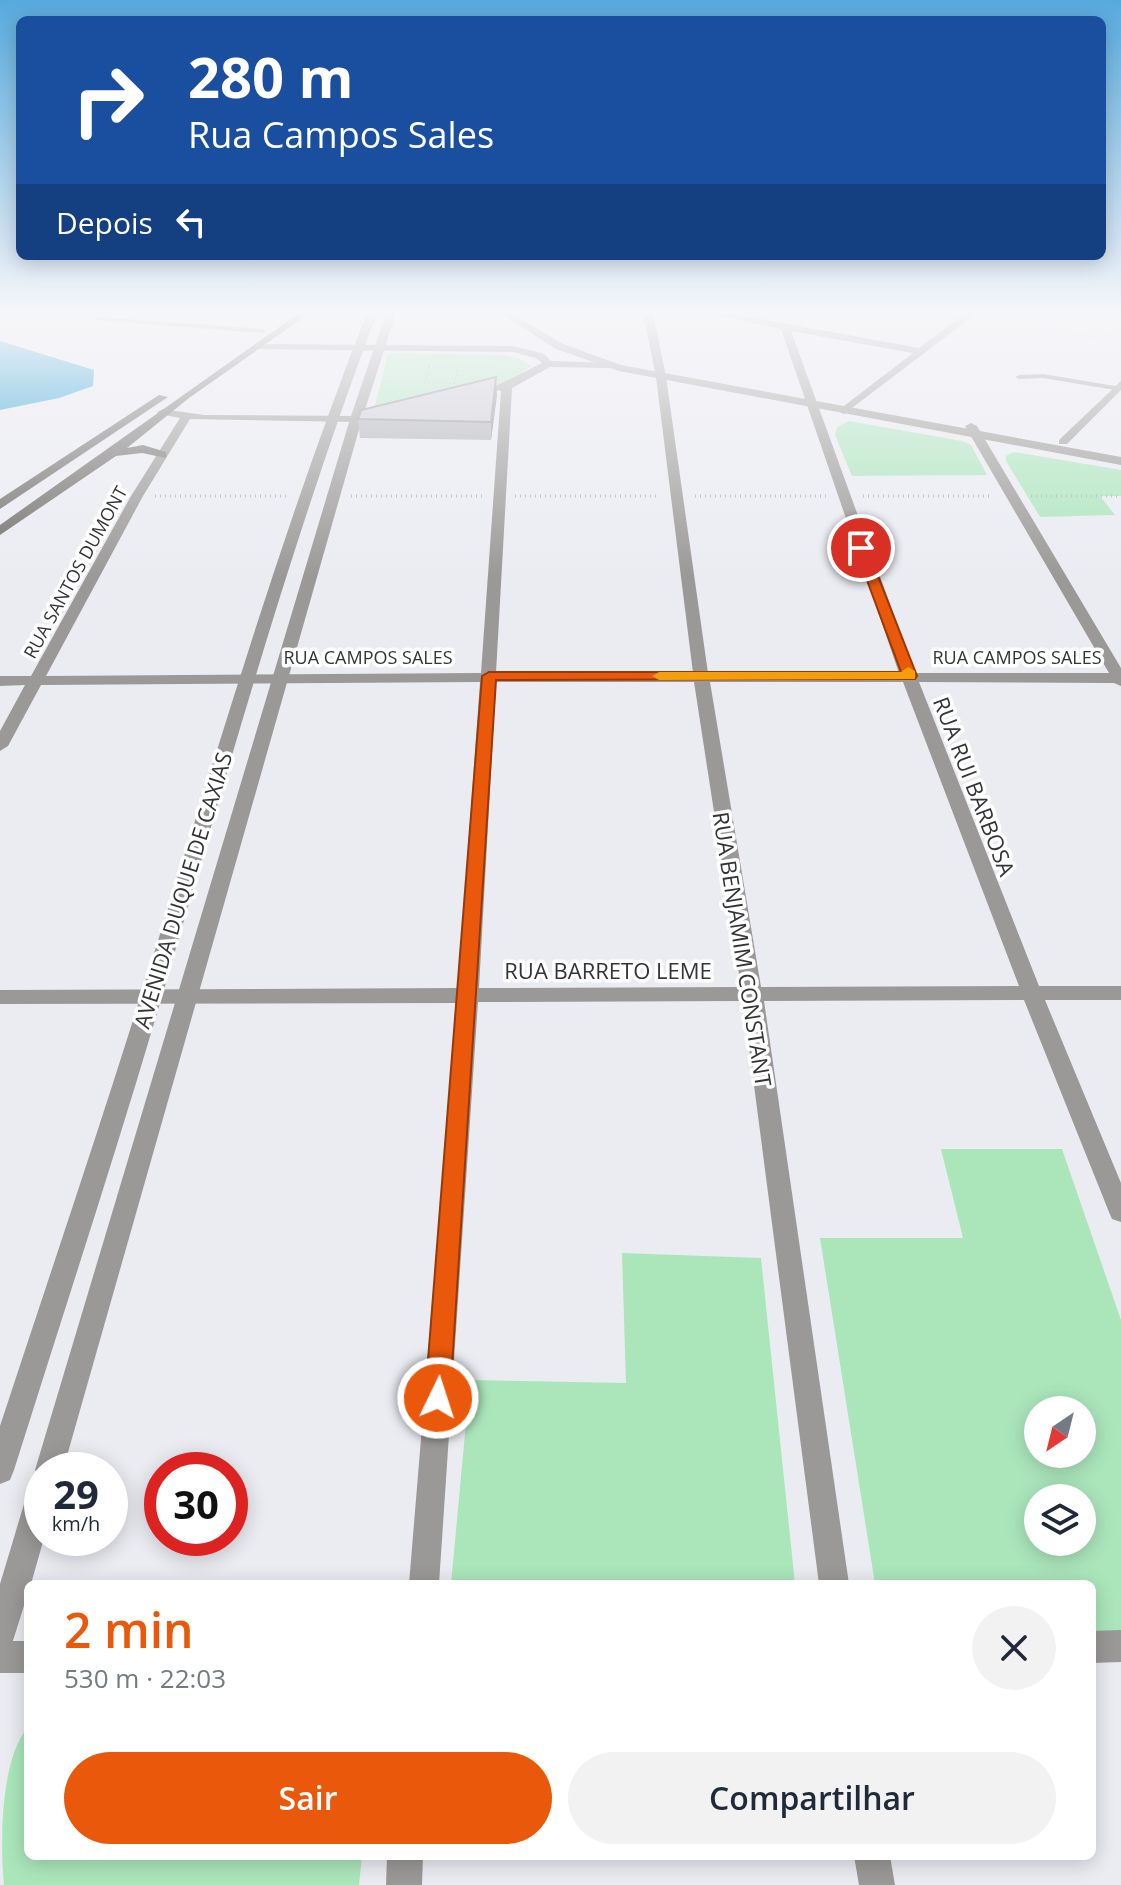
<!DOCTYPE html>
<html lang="pt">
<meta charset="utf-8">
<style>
:root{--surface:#fff;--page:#f2f2f3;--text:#1f2937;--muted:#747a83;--accent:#ea580c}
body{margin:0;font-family:"Open Sans",sans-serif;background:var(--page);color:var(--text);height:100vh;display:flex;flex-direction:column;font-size:30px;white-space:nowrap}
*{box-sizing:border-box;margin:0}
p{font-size:26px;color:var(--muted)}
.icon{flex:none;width:44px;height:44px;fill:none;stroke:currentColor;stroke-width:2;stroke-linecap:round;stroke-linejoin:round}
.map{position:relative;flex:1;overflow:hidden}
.sheet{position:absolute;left:24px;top:1580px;width:1072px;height:280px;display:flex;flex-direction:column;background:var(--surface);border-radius:12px;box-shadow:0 4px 20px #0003}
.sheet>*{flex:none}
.guide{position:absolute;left:16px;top:16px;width:1090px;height:244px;border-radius:12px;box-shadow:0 4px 20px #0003;background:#1a4fa0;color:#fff;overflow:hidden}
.needle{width:52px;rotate:215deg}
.controls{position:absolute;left:1024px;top:1396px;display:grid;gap:16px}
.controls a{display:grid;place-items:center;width:72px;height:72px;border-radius:50%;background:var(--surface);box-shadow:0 4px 20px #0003;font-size:40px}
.speed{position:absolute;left:24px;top:1452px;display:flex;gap:16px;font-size:40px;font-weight:700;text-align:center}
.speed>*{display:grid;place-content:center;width:104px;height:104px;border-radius:50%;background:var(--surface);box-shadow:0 4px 20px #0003;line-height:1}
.speed small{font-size:20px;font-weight:400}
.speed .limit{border:12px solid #d22;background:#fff;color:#111}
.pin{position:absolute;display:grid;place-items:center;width:68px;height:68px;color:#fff;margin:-34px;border:4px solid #fff;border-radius:50%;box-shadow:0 2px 8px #0007}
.me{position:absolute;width:88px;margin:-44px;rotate:4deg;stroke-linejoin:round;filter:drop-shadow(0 0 6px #0008)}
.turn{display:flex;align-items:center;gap:28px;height:168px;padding:0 40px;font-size:36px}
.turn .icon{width:104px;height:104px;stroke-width:2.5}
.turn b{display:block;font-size:56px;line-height:68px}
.then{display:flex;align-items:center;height:76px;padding:0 40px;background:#0003;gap:16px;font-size:30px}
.round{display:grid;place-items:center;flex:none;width:84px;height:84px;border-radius:42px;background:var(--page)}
.summary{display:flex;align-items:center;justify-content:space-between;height:136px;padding:0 40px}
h1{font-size:48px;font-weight:600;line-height:60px;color:var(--accent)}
.primary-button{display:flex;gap:16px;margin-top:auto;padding:16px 40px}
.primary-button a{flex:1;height:92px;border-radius:48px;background:var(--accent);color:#fff;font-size:32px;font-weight:600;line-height:92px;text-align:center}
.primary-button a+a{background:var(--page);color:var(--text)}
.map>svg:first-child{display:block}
.green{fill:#abe6bb;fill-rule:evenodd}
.water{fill:#1e9cd0}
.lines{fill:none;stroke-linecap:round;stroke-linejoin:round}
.path-far1{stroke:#b2b3b8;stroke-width:2;stroke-dasharray:1 3;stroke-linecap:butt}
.path{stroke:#b2b3b8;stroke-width:3;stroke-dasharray:1 4;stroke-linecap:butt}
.service{fill:#9b9997;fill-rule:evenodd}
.minor{fill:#9b9997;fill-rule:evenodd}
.tertiary{fill:#9b9997;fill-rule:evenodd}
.secondary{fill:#74716e;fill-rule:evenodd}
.wall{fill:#aeafb4}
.shaded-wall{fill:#8d8e92}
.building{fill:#cacbd1;stroke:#8d8e92;stroke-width:2}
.route{fill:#ea580c;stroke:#983908;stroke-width:2}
.slow{fill:#f59e0b}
.labels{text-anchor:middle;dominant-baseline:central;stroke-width:7;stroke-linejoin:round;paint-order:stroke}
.far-street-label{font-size:18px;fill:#333436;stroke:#fff}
.street-label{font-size:22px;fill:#333436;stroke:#fff}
</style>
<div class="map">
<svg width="1121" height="1885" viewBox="0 0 1121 1885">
<rect width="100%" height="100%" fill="#ebecf2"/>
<!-- green -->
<g class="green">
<path d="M388,353l113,2 17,3 14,8 -33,20 -126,28z"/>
<path d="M849,421l113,20 9,4 16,30 -135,1 -17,-41 2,-8z"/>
<path d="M1014,452l107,18v26h-21l15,19 -75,2 -34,-56v-5z"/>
<path d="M941,1149h121l59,171v332h-29v-68h-217l-55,-346h143zM1038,1410h44v44h-44zM1038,1498h44v44h-44z"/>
<path d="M622,1253l139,5 34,326h-344l19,-204 156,3z"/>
<path d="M28,1727v129h334l-3,29h-355c-4,-42 -4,-125 24,-158z"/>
</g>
<!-- water -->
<path class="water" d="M0,341l94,29 -1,16 -34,12 -59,12z"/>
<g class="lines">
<!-- path-far1 -->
<g class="path-far1">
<path d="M986,320c17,3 33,3 50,6 30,5 56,19 85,4"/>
<path d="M429,366h66"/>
<path d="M385,382l70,1"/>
<path d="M425,383l4,-17"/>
<path d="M453,391l6,-25"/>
</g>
<!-- path -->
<g class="path">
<path d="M155,496h132"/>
<path d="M351,496h132"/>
<path d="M515,496h144"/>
<path d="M695,496h132"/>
<path d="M863,496h128"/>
<path d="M1031,496h90"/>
</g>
<!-- service -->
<g class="service">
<path d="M97,317l166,12 3,2 -3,2 -168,-13z"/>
<path d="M1043,374l72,12 4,2 -4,2 -72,-12 -24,1 -4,-2 4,-2z"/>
</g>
<!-- minor -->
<g class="minor">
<path d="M643,313h10l13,64 42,296h191l-118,-344 -73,-16h20l191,35 47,-35h11l-133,101 -6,-3 2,-2 73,-56 -122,-22 124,342h194l-144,-247 6,-3 6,3 144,242v18l-7,-3 -195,-1 120,304h82v14h-76l76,183v39l-9,-3 -3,-7 -85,-212 -260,1 85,583h-30l-76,-583 -265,1 -39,582h-30l48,-581 -457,1v-14l458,-2 22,-306 -439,3 -33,61 -8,5v-20l25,-46 -25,1v-10h31l100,-180 49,-78 -21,-4 -2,-2 6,-3 41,6 152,1 18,-4 6,3 -24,7 -166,-3 -47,77 -97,180 435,-3 20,-282 -11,-2 52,-26 -6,-5 -23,-6 -259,-3v-4l4,-1 255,2 31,8 7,7 63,2v4l-4,1 -60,-1 -38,21 -16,285h197l-37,-296zM496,682h198l47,305 -262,1zM710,682h193l116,304 -258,1z"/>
<path d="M1121,381v9l-54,54h-8v-4z"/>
<path d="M1121,1630v32l-29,1v-32z"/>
<rect x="0" y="1641" width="28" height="32"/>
<path d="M387,1856h36l-1,29h-36z"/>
<path d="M854,1856h36l5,29h-36z"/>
</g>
<!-- tertiary -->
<g class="tertiary">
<path d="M367,313h10c-84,223 -148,452 -214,680 -47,160 -99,318 -149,477l-4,10 -10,4v-58c47,-143 96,-287 141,-431 72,-229 138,-459 226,-682z"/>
<path d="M386,313h10l-34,106 -299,1051h-21l2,68 -13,46h-3v9l-17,54 -11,5v-68l27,-90 5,-10 9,-4 -6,-10 315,-1051z"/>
<path d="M500,313h11l52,31 58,21 500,92v8l-502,-94 -63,-22z"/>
</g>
<!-- secondary -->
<g class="secondary">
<path d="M299,313h11l-121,85 -62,50 16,-3 23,7v6l-24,-5 -26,3 -116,79v-10z"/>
<path d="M159,395l9,2 -168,112v-10z"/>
</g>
</g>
<!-- wall -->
<path class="wall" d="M497,395l-6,45 -131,-2 -2,-19z"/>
<!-- shaded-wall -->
<path class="shaded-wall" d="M496,377l1,18 -6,45v-18z"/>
<!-- building -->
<path class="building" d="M496,377l-5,45 -133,-3 3,-9z"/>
<!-- sky -->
<linearGradient id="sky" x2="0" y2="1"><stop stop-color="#57aade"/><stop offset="0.54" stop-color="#f6f6f9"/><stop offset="1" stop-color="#f6f6f9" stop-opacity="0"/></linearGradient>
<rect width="1121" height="577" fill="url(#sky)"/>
<!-- route -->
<path class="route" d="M861,544l6,4 50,128 -2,3 -419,1 -46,718 -3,8 -9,3 -9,-3 -4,-8 57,-722 7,-4h412l-46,-124z"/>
<!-- slow -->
<path class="slow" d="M908,667l7,4v8l-256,1 -7,-4 7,-4h242z"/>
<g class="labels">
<!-- far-street labels -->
<g class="far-street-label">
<text transform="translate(75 572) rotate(-61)">RUA SANTOS DUMONT</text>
<text x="368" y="657">RUA CAMPOS SALES</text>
<text x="1017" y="657">RUA CAMPOS SALES</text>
</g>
<!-- street labels -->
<g class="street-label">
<text transform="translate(975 786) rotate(69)">RUA RUI BARBOSA</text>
<text transform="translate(182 890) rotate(-73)">AVENIDA DUQUE DE CAXIAS</text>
<text transform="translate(743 949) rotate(81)">RUA BENJAMIM CONSTANT</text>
<text x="608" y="970">RUA BARRETO LEME</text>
</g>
</g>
</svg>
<div class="controls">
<a><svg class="needle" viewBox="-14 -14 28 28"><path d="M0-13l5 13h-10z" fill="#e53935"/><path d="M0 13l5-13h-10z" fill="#747a83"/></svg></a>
<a><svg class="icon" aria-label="layers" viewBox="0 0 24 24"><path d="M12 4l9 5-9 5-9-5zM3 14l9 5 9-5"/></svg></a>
</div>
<div class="speed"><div>29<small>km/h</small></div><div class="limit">30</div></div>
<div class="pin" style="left:861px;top:548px;background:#d93025"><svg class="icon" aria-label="arrive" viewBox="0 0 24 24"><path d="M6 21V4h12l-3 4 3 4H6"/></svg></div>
<svg class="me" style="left:438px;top:1398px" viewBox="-20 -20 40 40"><circle r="17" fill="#ea580c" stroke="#fff" stroke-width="3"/><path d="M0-11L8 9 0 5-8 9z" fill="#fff"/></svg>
<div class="guide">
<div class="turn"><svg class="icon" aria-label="right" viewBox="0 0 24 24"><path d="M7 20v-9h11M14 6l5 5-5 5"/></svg><div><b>280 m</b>Rua Campos Sales</div></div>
<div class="then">Depois<svg class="icon" aria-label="left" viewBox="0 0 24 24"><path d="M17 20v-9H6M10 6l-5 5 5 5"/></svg></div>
</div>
<section class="sheet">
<div class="summary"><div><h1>2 min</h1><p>530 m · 22:03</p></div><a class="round"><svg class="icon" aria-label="close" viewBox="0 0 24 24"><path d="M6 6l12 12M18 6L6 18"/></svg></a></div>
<div class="primary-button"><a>Sair</a><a>Compartilhar</a></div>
</section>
</div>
